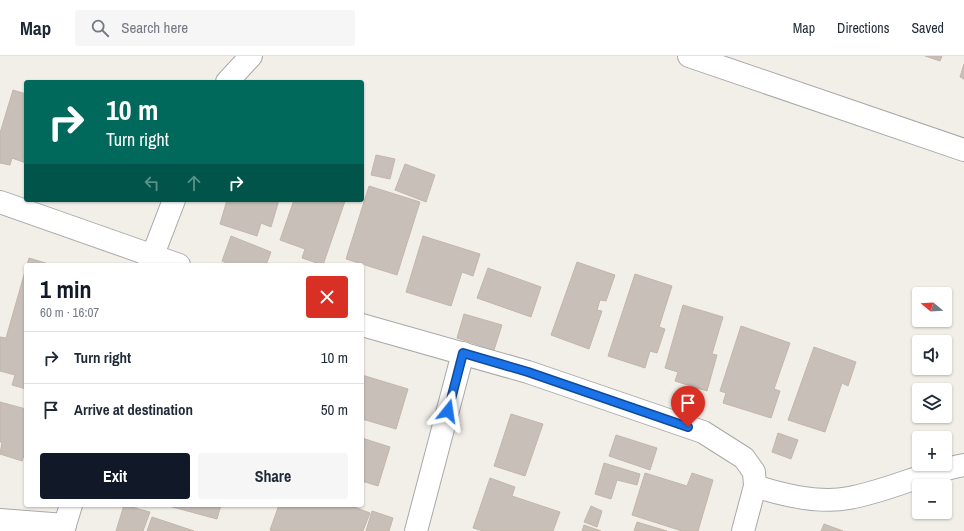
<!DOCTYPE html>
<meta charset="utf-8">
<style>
:root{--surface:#fff;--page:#f6f6f7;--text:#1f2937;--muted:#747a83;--line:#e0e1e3;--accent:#111827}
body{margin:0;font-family:"Archivo Narrow",sans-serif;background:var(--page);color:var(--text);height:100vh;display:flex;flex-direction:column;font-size:15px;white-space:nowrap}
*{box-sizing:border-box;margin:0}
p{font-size:13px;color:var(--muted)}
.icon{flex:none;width:22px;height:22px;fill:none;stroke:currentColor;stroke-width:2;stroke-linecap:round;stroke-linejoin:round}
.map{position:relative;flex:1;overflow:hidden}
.drawer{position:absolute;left:24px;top:207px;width:340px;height:244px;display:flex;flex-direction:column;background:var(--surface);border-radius:4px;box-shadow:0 1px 3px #0004}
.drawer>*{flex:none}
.guide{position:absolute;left:24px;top:24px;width:340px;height:122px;border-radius:4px;box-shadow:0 1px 3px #0004;background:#00695c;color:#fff;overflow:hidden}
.needle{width:26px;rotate:288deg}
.fabs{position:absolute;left:912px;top:231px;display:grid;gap:8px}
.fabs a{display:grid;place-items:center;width:40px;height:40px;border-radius:4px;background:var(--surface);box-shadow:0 1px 3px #0004;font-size:20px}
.pin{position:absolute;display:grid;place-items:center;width:34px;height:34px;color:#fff;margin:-41px -17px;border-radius:50% 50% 50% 0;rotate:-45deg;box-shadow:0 0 4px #0007}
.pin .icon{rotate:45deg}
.me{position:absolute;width:44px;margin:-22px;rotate:15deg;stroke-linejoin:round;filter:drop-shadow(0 0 3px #0008)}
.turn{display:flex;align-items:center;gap:14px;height:84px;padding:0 16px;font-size:18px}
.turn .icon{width:52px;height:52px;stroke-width:2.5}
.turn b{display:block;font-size:28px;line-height:34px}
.lanes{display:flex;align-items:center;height:38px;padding:0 16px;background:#0003;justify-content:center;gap:20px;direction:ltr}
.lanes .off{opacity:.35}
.round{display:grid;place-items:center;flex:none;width:42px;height:42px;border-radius:4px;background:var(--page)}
.overview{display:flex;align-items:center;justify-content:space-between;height:68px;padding:0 16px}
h1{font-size:24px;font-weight:700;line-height:30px;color:var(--accent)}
.cta{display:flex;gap:8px;margin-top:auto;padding:8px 16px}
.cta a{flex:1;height:46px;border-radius:4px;background:var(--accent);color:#fff;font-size:16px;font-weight:700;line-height:46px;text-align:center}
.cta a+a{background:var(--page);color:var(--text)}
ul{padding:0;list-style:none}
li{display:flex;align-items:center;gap:12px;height:52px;padding:0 16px;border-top:1px solid var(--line)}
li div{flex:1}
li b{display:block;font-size:15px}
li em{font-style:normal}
header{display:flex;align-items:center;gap:24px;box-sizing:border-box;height:56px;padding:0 20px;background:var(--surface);border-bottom:1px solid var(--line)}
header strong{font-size:19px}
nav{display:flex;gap:22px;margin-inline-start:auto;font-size:14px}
.search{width:280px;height:36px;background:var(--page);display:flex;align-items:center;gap:10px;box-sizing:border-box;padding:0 14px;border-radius:4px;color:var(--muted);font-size:15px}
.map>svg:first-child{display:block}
.building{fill:#c7bfb8;stroke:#c4b6ab}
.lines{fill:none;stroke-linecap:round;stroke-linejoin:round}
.minor-casing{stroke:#a9a9a9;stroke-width:24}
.minor{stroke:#fff;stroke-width:22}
.route-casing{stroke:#114b97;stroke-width:10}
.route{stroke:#1a73e8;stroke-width:7}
</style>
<header>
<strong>Map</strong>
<div class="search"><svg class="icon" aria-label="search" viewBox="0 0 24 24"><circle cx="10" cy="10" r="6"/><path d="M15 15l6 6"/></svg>Search here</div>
<nav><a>Map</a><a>Directions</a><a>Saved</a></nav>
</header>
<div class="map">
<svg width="964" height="475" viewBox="0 0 964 475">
<rect width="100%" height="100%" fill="#f2efe9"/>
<!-- building -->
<g class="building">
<path d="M925,0h17l-2,5z"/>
<path d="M964,8v15l-4,-2z"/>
<path d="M13,34l13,4v69l-14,-5 -2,7 -10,-2v-30z"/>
<path d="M376,99l19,4 -5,20 -19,-4z"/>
<path d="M405,108l30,11 -9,27 -31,-12z"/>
<path d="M369,130l51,16 -23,73 -51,-16z"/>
<path d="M227,144h52l-8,27 -10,-4 -4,13 -37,-12z"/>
<path d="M294,144l51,1 -22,64 -21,-7 3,-9 -25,-9z"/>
<path d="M231,180l40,16 -5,13h-35l-9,-4z"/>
<path d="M423,180l57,18 -7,22 -11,-4 -11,34 -45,-14z"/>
<path d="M29,202l23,7h-25z"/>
<path d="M577,206l38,13 -9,26 -6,-1 -3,10 5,1 -13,38 -38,-14z"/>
<path d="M26,212v121l-14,-4 3,-10 -15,-4v-34l6,1z"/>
<path d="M488,212l53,19 -10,30 -54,-19z"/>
<path d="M635,218l37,12 -13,41 6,2 -8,24 -7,-2 -5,17 -37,-12z"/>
<path d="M683,249l40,12 -11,37 5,1 -10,36 -32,-10 3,-9 -13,-4z"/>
<path d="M464,258l38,11 -8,25 -37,-12z"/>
<path d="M741,270l49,17 -16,46 6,2 -9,27 -48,-15 3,-10 -6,-2z"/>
<path d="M814,291l42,15 -8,24 -6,-3 -17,49 -37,-12z"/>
<path d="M362,319l46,14 -12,40 -34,-10z"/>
<path d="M0,346l26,7v40l-4,12 -22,-7 2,-12h-2z"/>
<path d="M511,358l32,10 -18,52 -31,-10z"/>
<path d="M778,377l20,7 -7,19 -19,-7z"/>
<path d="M616,379l41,13 -7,22 -41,-14z"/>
<path d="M362,382l28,9 -12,39 -16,-5z"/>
<path d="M604,407l36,11 -3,11 -20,-5 -6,19 -16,-5z"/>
<path d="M645,417l42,13 5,-13 21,7 -15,51h-16l-50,-16z"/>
<path d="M490,422l25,9 -3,9 48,16 -7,19h-70l-10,-3z"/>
<path d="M124,449l26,7 -7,19h-27z"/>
<path d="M165,449h56l-4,14z"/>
<path d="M279,449h70l21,8 -7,18h-90l-3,-1z"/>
<path d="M591,450l11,5 -5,16 -13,-5z"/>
<path d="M372,455l21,7 -4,13h-23z"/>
<path d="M152,461l42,14h-47z"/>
<path d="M637,466l30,9h-33z"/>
<path d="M824,468l19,7h-22z"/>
<path d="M584,469l17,6h-19z"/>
</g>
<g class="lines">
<!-- minor casing -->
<g class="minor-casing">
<g id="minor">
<path d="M689,0l275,94"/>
<path d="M227,26l24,-26"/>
<path d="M0,146l179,63"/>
<path d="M149,209l25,-65"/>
<path d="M362,269l166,47 175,60 41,26 10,14 1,14 -12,45"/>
<path d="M755,430c28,9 64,18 94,12 39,-7 76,-26 115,-33"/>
<path d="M0,464l65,5"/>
<path d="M63,475l8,-26"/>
<path d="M416,475l47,-178"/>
</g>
</g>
<!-- minor -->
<use href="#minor" class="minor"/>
</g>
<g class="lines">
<!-- route casing -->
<g class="route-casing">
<path id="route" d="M448,355l15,-58 65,19 160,55"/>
</g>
<!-- route -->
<use href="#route" class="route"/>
</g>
</svg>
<div class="fabs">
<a><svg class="needle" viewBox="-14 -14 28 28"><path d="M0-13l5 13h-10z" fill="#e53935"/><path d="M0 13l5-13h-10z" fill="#747a83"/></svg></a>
<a><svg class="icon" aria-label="sound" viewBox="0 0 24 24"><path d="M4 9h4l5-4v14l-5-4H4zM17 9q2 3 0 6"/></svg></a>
<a><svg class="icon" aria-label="layers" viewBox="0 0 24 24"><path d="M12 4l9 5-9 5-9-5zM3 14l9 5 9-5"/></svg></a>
<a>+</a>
<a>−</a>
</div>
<div class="pin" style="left:688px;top:371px;background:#d93025"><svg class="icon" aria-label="arrive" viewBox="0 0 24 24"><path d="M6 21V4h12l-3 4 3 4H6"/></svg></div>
<svg class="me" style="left:448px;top:355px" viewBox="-20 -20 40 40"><path d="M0-17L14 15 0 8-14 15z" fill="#1a73e8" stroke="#fff" stroke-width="4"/></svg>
<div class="guide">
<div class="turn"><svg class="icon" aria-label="right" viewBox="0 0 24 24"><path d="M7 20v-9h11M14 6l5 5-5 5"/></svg><div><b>10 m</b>Turn right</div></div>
<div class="lanes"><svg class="icon off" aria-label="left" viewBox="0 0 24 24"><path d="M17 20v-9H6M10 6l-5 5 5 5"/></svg><svg class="icon off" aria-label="ahead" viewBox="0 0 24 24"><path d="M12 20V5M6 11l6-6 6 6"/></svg><svg class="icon" aria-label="right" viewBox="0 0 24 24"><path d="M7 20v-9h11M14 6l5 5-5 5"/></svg></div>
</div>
<section class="drawer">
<div class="overview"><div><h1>1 min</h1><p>60 m · 16:07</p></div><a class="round" style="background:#d93025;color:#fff"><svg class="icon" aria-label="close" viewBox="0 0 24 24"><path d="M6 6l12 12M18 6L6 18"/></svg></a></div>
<ul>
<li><svg class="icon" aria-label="right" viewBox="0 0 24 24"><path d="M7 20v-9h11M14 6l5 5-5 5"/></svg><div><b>Turn right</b></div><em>10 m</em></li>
<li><svg class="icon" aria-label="arrive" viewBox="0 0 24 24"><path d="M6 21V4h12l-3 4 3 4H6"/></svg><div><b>Arrive at destination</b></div><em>50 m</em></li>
</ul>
<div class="cta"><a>Exit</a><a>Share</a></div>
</section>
</div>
